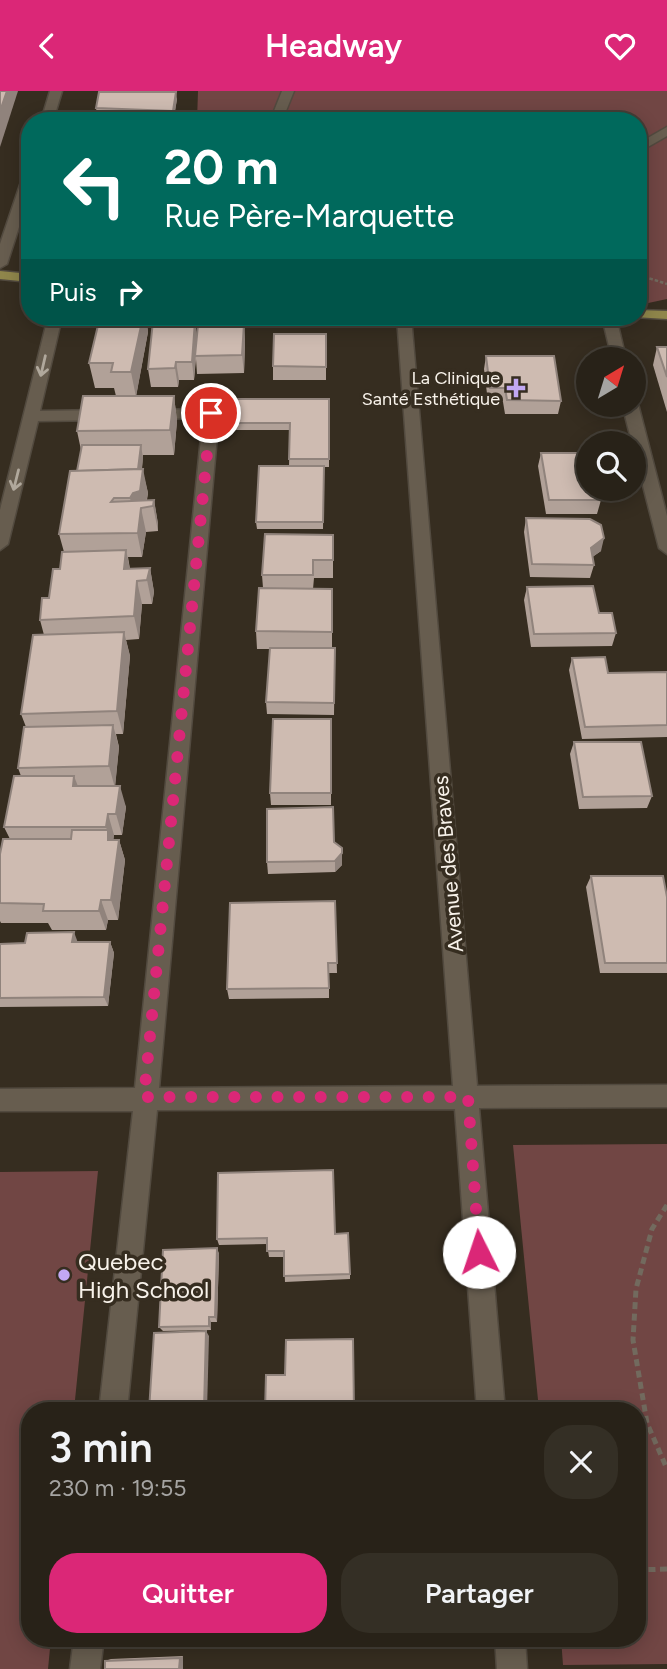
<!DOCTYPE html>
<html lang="fr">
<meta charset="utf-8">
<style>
:root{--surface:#282218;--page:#342f25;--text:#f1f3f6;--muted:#a5a4a2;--line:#443f37;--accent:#db2777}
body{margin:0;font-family:Figtree,sans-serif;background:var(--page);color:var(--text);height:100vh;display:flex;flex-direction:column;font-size:26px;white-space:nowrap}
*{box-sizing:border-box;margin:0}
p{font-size:23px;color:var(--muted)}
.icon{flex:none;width:38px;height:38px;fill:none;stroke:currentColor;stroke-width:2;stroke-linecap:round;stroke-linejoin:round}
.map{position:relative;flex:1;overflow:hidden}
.drawer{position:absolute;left:21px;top:1311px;width:625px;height:245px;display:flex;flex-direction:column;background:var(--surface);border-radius:28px;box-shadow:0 4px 18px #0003,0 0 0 2px var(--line)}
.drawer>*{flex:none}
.guide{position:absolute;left:21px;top:21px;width:626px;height:214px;border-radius:28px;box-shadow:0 4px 18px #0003,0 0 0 2px var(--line);background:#00695c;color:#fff;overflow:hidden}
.needle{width:46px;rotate:38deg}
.controls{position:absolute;left:576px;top:256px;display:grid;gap:14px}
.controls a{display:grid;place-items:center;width:70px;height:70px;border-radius:50%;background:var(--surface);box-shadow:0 4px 18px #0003,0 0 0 2px var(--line);font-size:35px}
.pin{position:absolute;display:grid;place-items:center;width:60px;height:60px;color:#fff;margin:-30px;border:4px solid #fff;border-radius:50%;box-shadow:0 2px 7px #0007}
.me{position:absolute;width:77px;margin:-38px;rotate:356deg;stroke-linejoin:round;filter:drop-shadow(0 0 5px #0008)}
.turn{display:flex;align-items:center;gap:24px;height:147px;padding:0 28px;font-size:32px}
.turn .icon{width:91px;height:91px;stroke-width:2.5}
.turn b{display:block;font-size:49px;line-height:60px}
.then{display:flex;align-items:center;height:66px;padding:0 28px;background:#0003;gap:14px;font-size:26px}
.round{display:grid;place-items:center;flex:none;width:74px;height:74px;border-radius:28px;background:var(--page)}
.summary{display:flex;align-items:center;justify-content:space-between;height:119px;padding:0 28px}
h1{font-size:42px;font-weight:600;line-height:52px}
.action{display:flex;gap:14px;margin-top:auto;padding:14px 28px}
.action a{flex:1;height:80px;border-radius:28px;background:var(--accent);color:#fff;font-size:28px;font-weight:600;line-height:80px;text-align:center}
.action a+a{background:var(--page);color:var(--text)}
header{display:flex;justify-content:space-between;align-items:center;height:91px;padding:0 28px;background:var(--accent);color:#fff;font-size:32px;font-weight:600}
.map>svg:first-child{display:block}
.green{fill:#714644}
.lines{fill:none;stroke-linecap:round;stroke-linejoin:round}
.minor-casing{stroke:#524a3f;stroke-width:3}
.major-casing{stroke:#524a3f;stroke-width:3}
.path-far1{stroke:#726a5e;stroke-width:2.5;stroke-dasharray:3.5 2;stroke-linecap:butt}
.path{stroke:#726a5e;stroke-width:5;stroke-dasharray:7 4.5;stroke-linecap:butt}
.minor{fill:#675d4f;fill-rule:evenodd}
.major{fill:#8f864b;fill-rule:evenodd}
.wall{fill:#b1a198}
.shaded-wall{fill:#90837c}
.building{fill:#cebbb1;stroke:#90837c;stroke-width:2}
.oneway{stroke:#b0a89c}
.route{stroke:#db2777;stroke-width:12;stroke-dasharray:0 21.6}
.poi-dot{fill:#c2a8f3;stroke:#362d20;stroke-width:2.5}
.labels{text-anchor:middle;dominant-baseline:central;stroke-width:7;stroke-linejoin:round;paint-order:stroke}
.far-poi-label{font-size:18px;fill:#f8f2ea;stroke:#362d20;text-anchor:end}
.street-label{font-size:21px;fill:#f8f2ea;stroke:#362d20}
.near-poi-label{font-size:24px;fill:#f8f2ea;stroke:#362d20;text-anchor:start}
</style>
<header><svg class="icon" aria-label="back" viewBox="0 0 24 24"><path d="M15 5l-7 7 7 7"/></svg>Headway<svg class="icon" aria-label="heart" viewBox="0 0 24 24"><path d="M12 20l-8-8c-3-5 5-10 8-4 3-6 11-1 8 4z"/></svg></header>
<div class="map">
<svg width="667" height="1578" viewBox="0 0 667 1578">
<rect width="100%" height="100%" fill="#362d20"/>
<!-- green -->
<g class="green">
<path d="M198,0h469v208l-28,6v-184h-442z"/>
<path d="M667,1053v520l-104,1 -2,-27h76v-227l-98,-1 -26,-265z"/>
<path d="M98,1080l-24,239 -44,1v227h21l-3,31h-48v-497z"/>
</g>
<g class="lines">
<!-- minor casing -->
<g class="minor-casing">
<g id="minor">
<path d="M50,0h12l-9,30h-12z"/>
<path d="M282,0h12l-12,30h-12z"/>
<path d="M667,36v9l-28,16v-9z"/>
<path d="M30,78v24l-23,71 -7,4v-24l24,-71z"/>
<path d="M48,226h14l-22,94 66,-1 8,5 -8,5 -68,1 -30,123 -8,6v-40z"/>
<path d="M397,226h14l66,769 190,-1v22l-188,1 26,303h-28l-22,-302 -298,1 -30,301h-28l34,-300h-133v-22l135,-1 68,-670 -54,1 -8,-5 3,-3 67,-3 8,5 -60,675 294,-2z"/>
<path d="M602,226h14l10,42h-14z"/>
<path d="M634,309l4,4 29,112v38l-8,-6 -37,-144h12z"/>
<path d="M74,1547h30l-4,31h-30z"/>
<path d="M495,1547h30l2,31h-30z"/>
</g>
</g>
<!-- major casing -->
<g class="major-casing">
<g id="major">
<path d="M0,180l30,3v8l-30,-3z"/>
<path d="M639,219l28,1v8l-33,-2h5z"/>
</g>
</g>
<!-- path-far1 -->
<path class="path-far1" d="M639,184l28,9"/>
<!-- path -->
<g class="path">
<path d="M667,1114l-15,24 -16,60 -3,51 14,83 20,46"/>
<path d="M637,1479l30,-1"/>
</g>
<!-- minor -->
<use href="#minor" class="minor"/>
<!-- major -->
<use href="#major" class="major"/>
</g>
<!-- wall -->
<g class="wall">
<path d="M102,0h53l22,8 -3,17 -77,-2 -1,-6z"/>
<path d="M100,226h46l2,15 -12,64h38l3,25 -3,34h-31l-1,14 6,24 -1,7h7l4,24v7l-12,1 -4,25h-14l2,12 20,-1 4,24 -2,12h-10l-3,35 -13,1 4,16 -7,78h-7l3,13 -4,39 11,21 -4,28h-8l-1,5h6l6,20 -7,60h-10l-2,10h-54l-4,-7h-47l-1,-2v-67l10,-15 -6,-12 17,-51 -3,-8 8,-41 -5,-13 23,-79 -4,-15 20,-51 4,-17 -5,-18 18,-63 4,-21 -4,-19 39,-35 -2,-8h-19l-6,-25z"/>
<path d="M195,230l2,16 34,-13h13l1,18 -1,31 -47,1 -1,-15 -2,21h-15l-1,7h-27l-3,-18z"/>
<path d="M326,243v46h-53v-14z"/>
<path d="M657,256h10v65l-14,-47z"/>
<path d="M486,265l75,45 -3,13h-53l-2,-12h-15l-4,-33z"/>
<path d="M329,308v68h-5l-1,62h-66l-1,-7 33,-56 1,-36h-57l-1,-7z"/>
<path d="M541,362l60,47 -4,14h-51l-8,-48z"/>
<path d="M526,427l75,33 -9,6 2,8 -4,13 -60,-1 -6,-45z"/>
<path d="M333,444v43h-19l-1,11h19v59h3l-1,67 -67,-1 -1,-12 4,-53h-13l-1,-18 7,-43 -1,-13z"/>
<path d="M527,496l72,26 17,20 -4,13 -81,1 -7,-47z"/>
<path d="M572,567l36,15 59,-1v65l-85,2 -13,-69z"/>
<path d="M331,628v86h-60l-1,-12z"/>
<path d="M574,651l78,54 -5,12 -68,1 -9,-55z"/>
<path d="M334,751l8,23 -7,7 -67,2 -1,-12z"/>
<path d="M591,785l76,21v76h-67l-14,-86z"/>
<path d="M335,810l2,72h-8v25l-100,1 -2,-10z"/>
<path d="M110,851l4,11 -6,53 -108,1v-63z"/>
<path d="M335,1143l15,40v5l-65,3 -1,-25h-15l-2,-13 -48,1 -2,-6z"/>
<path d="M217,1157l2,6 -2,68h-6v8l-48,1 -4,-4z"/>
<path d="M183,1565v13l-78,-8 6,-2z"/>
</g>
<!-- shaded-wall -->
<g class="shaded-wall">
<path d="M7,0h11l-18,56v-36z"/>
<path d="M176,1l1,7 -3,19 -1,-7z"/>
<path d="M143,226h3l2,15 -12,65 -5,-25z"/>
<path d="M195,230l2,18 -3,41 -2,-18z"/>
<path d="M244,233l1,18 -1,31 -2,-18z"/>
<path d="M176,271l3,18 -1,7 -3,-19z"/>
<path d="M174,305l3,25 -3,34 -4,-25z"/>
<path d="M141,354l2,13 -3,26 -2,-14z"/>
<path d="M143,378l5,24 -3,14 -4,1 5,24 -4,25 -12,-59z"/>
<path d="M154,409l4,24v7l-5,-25z"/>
<path d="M604,447l-3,13 -14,10 4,-13z"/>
<path d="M126,459l5,24 -7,-5z"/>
<path d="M150,477l4,24 -2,12 -5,-24z"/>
<path d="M137,490l5,23 -3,35 -5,-23z"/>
<path d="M124,541l6,24 -7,78 -6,-23z"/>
<path d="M113,634l6,22 -4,41 -6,-22z"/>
<path d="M74,685l8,21 -9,-11z"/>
<path d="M120,695l6,21 -4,28 -6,-21z"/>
<path d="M108,723l6,21 -1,10 -5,-5v-6l-2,-7z"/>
<path d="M119,749l6,20 -7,60 -7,-20z"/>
<path d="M342,762v12l-7,7v-11z"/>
<path d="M101,809l7,20 -2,10 -7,-19z"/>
<path d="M74,841l4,11 -6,-1z"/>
<path d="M110,851l4,11 -6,53 -4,-9z"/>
<path d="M217,1157l2,6 -2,68 -2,-5z"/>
<path d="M209,1226l2,5v8l-2,-4z"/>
<path d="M206,1240l3,5 -2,75h-2l-1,-2z"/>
<path d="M183,1565v13h-4l1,-11z"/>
</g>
<!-- building -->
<g class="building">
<path d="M0,0h7l-7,20z"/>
<path d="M99,1h77l-3,19 -77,-3z"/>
<path d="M123,20h36v6l31,-1v5h-68z"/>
<path d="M100,226h43l-12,55h-20l2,-9h-24z"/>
<path d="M153,230h42l-3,41h-16l-1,6 -27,1z"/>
<path d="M208,231h23v2h13l-2,31 -47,1 3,-31h9z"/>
<path d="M274,243h52v33l-53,-1z"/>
<path d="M657,256h10v30z"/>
<path d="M486,265h68l7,45 -54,-1 -2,-12h-15z"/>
<path d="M83,305h91l-4,34 -93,1z"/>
<path d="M234,308h95v60h-40l1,-36h-58z"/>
<path d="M82,354h59l-3,24 -61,2z"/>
<path d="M541,362h47v35h10l3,12h-52z"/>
<path d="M259,375h65l-1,56h-67z"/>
<path d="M143,378l-3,22 -7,2 -3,5h-16l-3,4 43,-2 -1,6 -12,2 -3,25 -79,1 11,-63z"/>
<path d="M526,427l64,1 11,6 3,13 -13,10 3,17 -62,-1z"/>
<path d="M265,443l68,1v25h-20v15h-51z"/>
<path d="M126,459l-2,19 26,-1 -3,12 -10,1 -3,35 -94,4 2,-22h7l4,-29h7l2,-17z"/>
<path d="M593,495l6,27h13l4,20 -82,1 -7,-47z"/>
<path d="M259,497l73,1v43l-76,-1z"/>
<path d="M124,541l-7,79 -96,3 12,-79z"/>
<path d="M270,557h65l-1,55 -68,-1z"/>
<path d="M605,566l3,16 59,-1v53l-82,2 -13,-69z"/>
<path d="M273,628h58v74h-61z"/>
<path d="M113,634l-4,41 -91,2 6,-41z"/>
<path d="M574,651h67l11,54 -69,1z"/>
<path d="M14,685h60l-1,10h47l-4,28h-8l-2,13h-102z"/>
<path d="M333,716l1,35 8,6v5l-7,8 -68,1v-53z"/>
<path d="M72,739h36v10h11l-8,60h-10l-2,11h-56l1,-7 -44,-1v-49l3,-15h68z"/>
<path d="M591,785h72l4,21v66h-62z"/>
<path d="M335,810l2,62h-9l1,25 -102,1 3,-86z"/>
<path d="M74,841l-2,10h38l-6,55 -104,1v-54l25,-1 2,-10z"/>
<path d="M333,1079l2,64 13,-1 2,41 -66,2v-25h-17v-13l-50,1 1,-66z"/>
<path d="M217,1157l-2,69h-6v9l-50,1 4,-77z"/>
<path d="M206,1240l-2,78 -55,2 5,-78z"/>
<path d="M353,1248l1,72h-89l1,-36h19l1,-35z"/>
<path d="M180,1567l-1,11h-74v-8z"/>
</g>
<!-- one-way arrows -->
<defs><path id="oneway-shaft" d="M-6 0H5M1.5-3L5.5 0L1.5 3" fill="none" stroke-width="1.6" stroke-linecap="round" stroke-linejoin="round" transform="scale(1.75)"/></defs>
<g class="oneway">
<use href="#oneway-shaft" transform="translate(43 275) rotate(103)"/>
<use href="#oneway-shaft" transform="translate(16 389) rotate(104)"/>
</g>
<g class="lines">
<!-- route -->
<path class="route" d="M211,322l-67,684h324l11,155"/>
</g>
<!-- markers -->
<g class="poi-dot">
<path d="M512.5 286.5h7v7h7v7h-7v7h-7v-7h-7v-7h7z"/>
<circle cx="64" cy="1184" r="7"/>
</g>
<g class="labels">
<!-- far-poi labels -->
<g class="far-poi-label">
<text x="500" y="287">La Clinique<tspan x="500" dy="21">Santé Esthétique</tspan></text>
</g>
<!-- street labels -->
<g class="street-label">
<text transform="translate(448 773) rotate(-95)">Avenue des Braves</text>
</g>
<!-- near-poi labels -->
<g class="near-poi-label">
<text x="78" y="1170">Quebec<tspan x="78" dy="28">High School</tspan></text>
</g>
</g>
</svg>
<div class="controls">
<a><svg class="needle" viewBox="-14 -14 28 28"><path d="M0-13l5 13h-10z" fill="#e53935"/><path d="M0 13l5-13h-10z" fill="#a5a4a2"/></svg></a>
<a><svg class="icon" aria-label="search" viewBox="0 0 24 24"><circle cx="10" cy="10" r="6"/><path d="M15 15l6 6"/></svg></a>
</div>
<div class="pin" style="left:211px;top:322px;background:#d93025"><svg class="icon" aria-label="arrive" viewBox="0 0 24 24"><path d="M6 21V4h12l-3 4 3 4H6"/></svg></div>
<svg class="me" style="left:479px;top:1161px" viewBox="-20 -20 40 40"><circle r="19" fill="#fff"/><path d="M0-13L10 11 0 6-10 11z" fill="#db2777"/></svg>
<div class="guide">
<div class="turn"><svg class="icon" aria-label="left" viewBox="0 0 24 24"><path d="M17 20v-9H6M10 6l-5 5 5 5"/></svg><div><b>20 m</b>Rue Père-Marquette</div></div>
<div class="then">Puis<svg class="icon" aria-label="right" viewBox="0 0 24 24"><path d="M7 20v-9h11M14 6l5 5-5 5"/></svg></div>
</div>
<section class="drawer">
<div class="summary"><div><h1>3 min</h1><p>230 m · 19:55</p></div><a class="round"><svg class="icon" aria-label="close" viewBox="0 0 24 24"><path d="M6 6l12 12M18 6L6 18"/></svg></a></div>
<div class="action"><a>Quitter</a><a>Partager</a></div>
</section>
</div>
